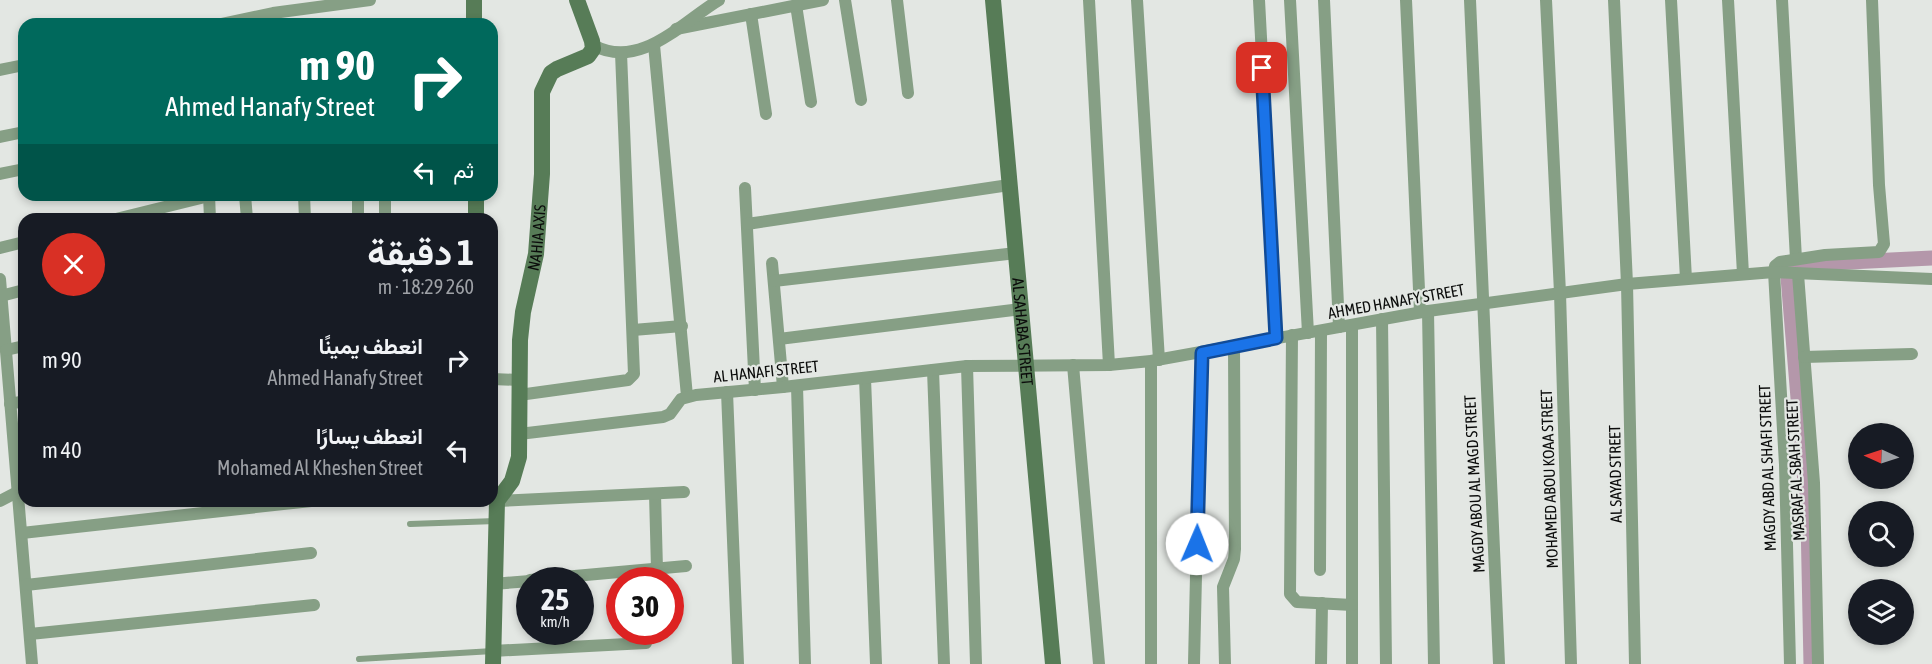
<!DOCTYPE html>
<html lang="ar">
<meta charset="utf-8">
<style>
:root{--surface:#171b24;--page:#20242c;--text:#f1f3f6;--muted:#9ea1a6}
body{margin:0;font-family:"Asap Condensed",Vazirmatn,sans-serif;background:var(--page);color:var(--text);direction:rtl;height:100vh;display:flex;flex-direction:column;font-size:22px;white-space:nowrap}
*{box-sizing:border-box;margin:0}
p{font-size:20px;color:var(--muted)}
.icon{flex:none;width:33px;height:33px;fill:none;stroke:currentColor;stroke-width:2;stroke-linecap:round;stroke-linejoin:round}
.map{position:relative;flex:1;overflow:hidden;direction:ltr}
.side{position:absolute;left:18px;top:213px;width:480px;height:294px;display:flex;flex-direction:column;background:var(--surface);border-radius:18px;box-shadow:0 3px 9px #0003;direction:rtl}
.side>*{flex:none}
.top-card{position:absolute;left:18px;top:18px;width:480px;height:183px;border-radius:18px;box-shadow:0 3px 9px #0003;direction:rtl;background:#00695c;color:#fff;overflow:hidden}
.needle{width:39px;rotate:273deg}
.buttons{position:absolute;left:1848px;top:423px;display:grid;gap:12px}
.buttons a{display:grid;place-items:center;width:66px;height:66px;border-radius:50%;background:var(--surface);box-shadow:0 3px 9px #0003;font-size:30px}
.speed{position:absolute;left:516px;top:567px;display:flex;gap:12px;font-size:30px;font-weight:700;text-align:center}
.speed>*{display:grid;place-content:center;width:78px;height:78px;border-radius:50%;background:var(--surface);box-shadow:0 3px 9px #0003;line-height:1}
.speed small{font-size:15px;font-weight:400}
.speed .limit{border:9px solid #d22;background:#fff;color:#111}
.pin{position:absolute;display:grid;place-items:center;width:51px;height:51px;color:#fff;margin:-26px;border-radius:12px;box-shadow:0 3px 9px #0006}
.me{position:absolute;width:66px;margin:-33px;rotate:1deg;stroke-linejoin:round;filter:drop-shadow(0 0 4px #0008)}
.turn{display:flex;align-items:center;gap:21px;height:126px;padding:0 24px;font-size:27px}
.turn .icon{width:78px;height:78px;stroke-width:2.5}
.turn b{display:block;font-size:42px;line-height:51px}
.then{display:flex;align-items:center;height:57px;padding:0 24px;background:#0003;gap:12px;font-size:22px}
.round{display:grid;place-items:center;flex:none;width:63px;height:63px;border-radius:32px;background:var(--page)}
.overview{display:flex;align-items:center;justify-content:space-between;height:102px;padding:0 24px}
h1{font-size:36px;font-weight:700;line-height:45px}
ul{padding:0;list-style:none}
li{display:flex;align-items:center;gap:18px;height:90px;padding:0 24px}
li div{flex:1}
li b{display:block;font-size:22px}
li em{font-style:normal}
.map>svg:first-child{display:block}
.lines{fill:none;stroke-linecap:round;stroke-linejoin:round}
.canal{stroke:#b497aa;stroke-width:15}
.lane{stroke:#869f85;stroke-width:6}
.street{stroke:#869f85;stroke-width:12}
.secondary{stroke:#577c57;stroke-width:16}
.route-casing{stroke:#114b97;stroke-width:15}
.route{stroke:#1a73e8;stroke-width:10}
.labels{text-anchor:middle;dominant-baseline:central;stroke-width:4.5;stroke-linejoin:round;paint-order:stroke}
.street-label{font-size:16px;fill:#0b0c0b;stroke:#e3e7e3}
</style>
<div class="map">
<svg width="1932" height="664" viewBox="0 0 1932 664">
<rect width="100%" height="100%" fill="#e3e7e3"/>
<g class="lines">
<!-- canal -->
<path class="canal" d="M1811,664l-3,-145 -21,-254 145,-7"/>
<!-- lane -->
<g class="lane">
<path d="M410,524l86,-3"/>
<path d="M359,659l134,-8"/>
</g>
<!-- street -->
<g class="street">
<path d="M845,0l16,100"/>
<path d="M897,0l11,93"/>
<path d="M1089,0l20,365"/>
<path d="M1137,0l22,360"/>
<path d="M1259,0l18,338"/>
<path d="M1290,0l18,333"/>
<path d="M1324,0l15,327"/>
<path d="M1406,0l14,312"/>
<path d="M1470,0l29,664"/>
<path d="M1546,0l14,293 11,371"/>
<path d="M1614,0l13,284 8,380"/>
<path d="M1671,0l15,279"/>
<path d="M1728,0l15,274"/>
<path d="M1782,0l14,259"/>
<path d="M796,5l15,97"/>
<path d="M751,14l15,100"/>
<path d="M221,24l52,-11 97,-13"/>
<path d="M676,29l147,-29"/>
<path d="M593,45c47,26 89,-23 126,-45"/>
<path d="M654,45l33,351"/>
<path d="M0,70l24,-5"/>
<path d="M0,137l24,-5"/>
<path d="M0,174l24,-5"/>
<path d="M745,188l10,202"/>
<path d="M209,195l1,24"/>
<path d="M245,195l2,24"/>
<path d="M304,195l1,24"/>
<path d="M358,195v24"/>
<path d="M116,219l93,-23"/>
<path d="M385,219v-24"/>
<path d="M747,224l262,-39"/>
<path d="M0,248l24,-6"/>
<path d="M772,263l11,124"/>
<path d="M1774,272l11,193 5,199"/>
<path d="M1774,272l1,-6 5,-4 45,-7 54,-3 5,-8 -5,-59 -7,-185"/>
<path d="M1798,274l16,209 4,181"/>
<path d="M0,279l32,385"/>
<path d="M774,281l242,-28"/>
<path d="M1,296l23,-6"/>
<path d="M1428,311l6,353"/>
<path d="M1382,319l4,345"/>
<path d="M1352,325v339"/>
<path d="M633,330l49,-4"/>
<path d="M1292,335l-2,259 7,8 55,3"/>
<path d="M779,339l242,-30"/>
<path d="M6,350l18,-4"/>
<path d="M1804,357l108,-3"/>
<path d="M1151,361v303"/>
<path d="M1073,365l26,299"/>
<path d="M967,366l9,298"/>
<path d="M933,370l11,294"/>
<path d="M865,378l11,286"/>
<path d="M492,379l27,1"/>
<path d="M797,386l8,278"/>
<path d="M727,392l11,272"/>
<path d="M519,395l109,-15 6,-6 -13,-321"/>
<path d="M10,404l14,-3"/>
<path d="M519,434l144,-17 7,-3 11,-15 15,-4 87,-8 184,-21 142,-1 42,-4 277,-50 199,-27 147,-12 158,7"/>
<path d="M655,494l2,75"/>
<path d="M0,501l23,-12"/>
<path d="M497,501l187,-9"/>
<path d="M22,533l289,-32"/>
<path d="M1320,570l1,-239"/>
<path d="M530,580l156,-14"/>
<path d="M493,584l37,-3"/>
<path d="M26,585l285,-32"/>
<path d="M30,634l284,-29"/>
<path d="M493,651l153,-8"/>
<path d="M1194,664l7,-311"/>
<path d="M1225,664l-2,-77 11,-28 1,-10 -1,-202"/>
<path d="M1321,664l1,-61"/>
</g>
<!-- secondary -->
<g class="secondary">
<path id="s1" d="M993,0l60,664"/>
<path d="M474,24v-24"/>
<path d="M476,195v24"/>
<path id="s2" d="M493,664l4,-163 15,-20 7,-24 1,-117 3,-28 13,-58 6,-80v-82l9,-19 6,-4 31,-13 5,-7 -1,-8 -15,-41"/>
</g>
</g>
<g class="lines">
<!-- route casing -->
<g class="route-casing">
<path id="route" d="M1197,544l5,-191 74,-15 -14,-270"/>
</g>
<!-- route -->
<use href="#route" class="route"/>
</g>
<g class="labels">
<!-- street labels -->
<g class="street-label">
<text stroke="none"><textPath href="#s2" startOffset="434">NAHIA AXIS</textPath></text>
<text transform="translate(1396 301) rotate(-10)">AHMED HANAFY STREET</text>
<text stroke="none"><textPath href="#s1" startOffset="333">AL SAHABA STREET</textPath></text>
<text transform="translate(766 371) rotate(-6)">AL HANAFI STREET</text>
<text transform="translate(1767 468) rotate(-92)">MAGDY ABD AL SHAFI STREET</text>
<text transform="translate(1795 470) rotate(-93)">MASRAF AL SBAH STREET</text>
<text transform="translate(1615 474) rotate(-91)">AL SAYAD STREET</text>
<text transform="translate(1549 479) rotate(-92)">MOHAMED ABOU KOAA STREET</text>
<text transform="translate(1474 484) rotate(-93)">MAGDY ABOU AL MAGD STREET</text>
</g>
</g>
</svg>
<div class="buttons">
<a><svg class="needle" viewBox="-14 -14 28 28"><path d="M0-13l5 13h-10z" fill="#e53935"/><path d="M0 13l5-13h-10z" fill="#9ea1a6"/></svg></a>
<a><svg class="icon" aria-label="search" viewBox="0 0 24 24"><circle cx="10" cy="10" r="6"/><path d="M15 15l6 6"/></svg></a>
<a><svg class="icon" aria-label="layers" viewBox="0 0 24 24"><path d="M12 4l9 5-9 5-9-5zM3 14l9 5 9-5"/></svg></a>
</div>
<div class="speed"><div>25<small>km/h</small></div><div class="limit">30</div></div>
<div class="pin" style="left:1262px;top:68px;background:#d93025"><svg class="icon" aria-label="arrive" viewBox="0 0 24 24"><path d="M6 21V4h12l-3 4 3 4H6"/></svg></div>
<svg class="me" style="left:1197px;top:544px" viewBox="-20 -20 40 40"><circle r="19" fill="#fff"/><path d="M0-13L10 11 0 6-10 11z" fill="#1a73e8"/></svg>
<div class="top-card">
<div class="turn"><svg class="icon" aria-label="right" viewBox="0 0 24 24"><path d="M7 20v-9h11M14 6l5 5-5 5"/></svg><div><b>90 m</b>Ahmed Hanafy Street</div></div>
<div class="then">ثم<svg class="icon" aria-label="left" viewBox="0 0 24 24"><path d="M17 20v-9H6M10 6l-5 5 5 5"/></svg></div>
</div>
<section class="side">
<div class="overview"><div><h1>1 دقيقة</h1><p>260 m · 18:29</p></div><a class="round" style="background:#d93025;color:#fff"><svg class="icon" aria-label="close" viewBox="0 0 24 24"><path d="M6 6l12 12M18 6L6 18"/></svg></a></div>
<ul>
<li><svg class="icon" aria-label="right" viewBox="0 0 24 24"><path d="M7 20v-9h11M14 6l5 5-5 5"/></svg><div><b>انعطف يمينًا</b><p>Ahmed Hanafy Street</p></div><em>90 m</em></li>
<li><svg class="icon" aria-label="left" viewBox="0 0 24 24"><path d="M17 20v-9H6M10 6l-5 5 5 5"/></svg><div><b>انعطف يسارًا</b><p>Mohamed Al Kheshen Street</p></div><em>40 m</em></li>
</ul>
</section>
</div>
